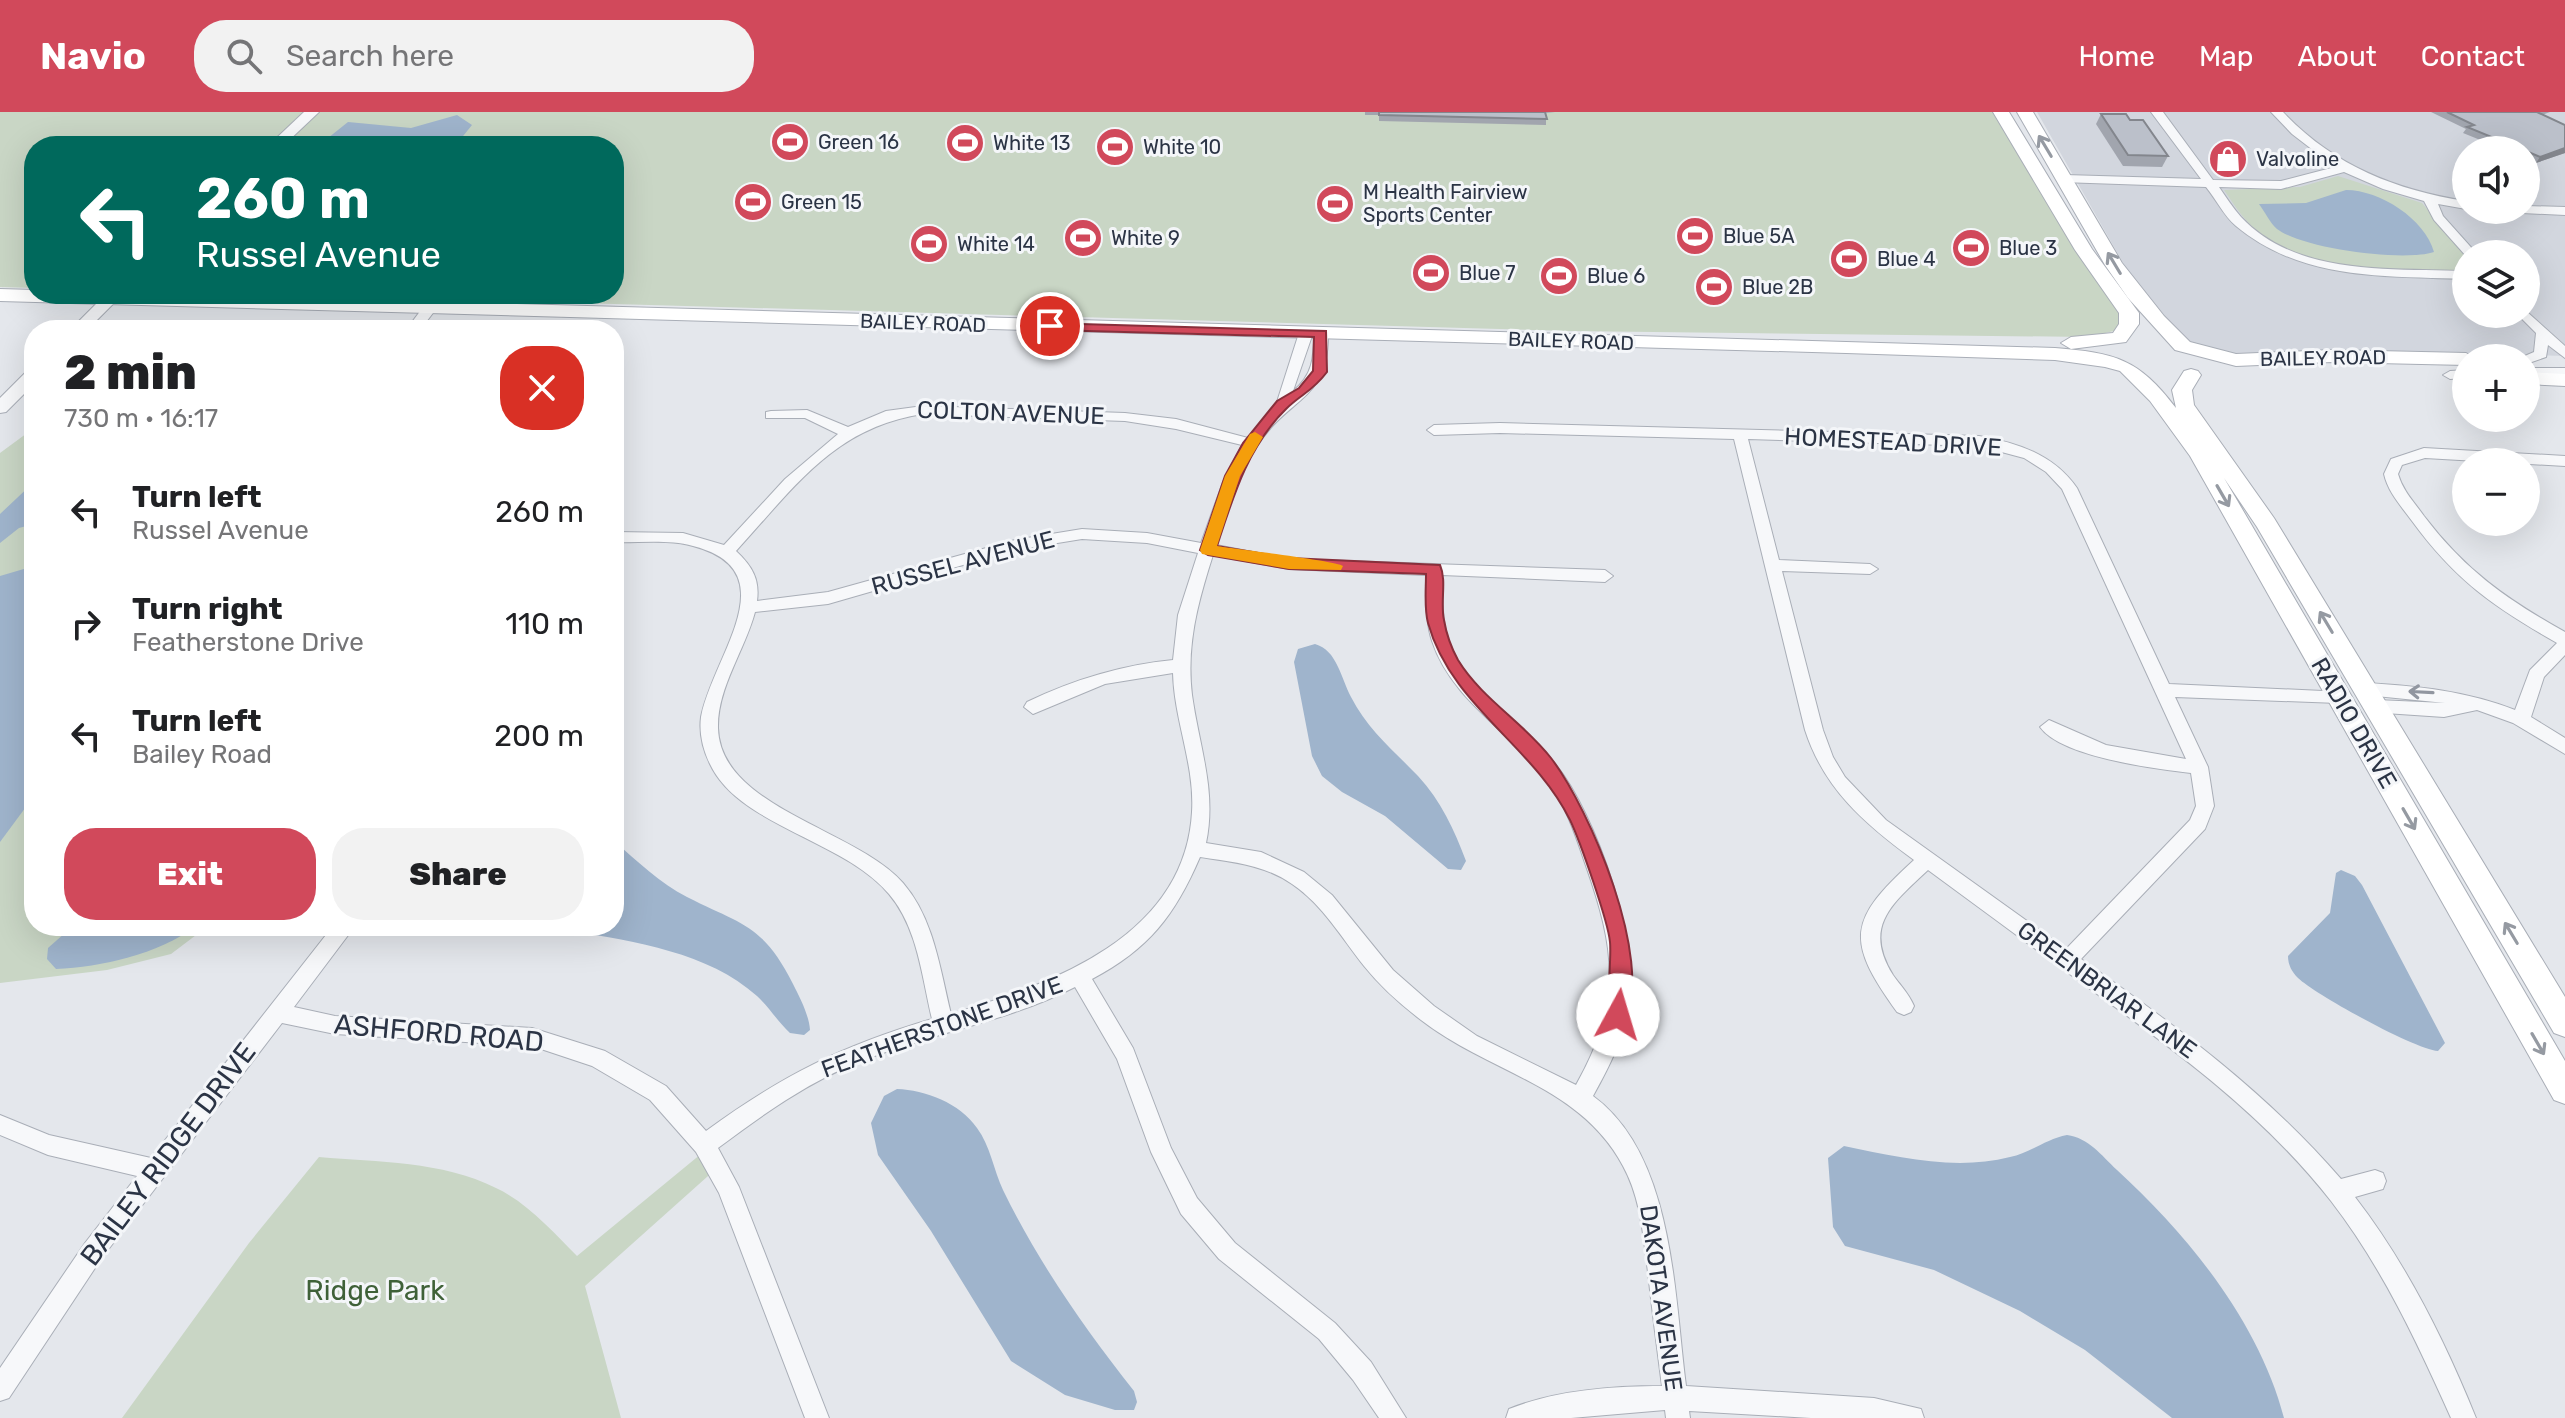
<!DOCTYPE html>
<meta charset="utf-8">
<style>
:root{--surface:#fff;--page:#f2f2f2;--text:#202124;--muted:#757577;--accent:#d1495b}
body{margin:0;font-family:Rubik,sans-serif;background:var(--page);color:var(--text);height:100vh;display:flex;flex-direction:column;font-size:30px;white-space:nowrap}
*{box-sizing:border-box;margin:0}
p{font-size:26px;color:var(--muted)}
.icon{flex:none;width:44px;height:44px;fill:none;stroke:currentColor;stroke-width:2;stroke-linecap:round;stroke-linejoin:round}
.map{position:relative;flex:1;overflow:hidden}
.details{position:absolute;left:24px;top:208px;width:600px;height:616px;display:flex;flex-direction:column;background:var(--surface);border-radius:32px;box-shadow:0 8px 32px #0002}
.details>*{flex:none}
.top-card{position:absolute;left:24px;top:24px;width:600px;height:168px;border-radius:32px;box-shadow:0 8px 32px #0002;background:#00695c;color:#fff;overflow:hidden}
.fabs{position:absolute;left:2452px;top:24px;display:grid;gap:16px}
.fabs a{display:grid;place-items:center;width:88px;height:88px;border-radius:50%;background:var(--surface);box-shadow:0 8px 32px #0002;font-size:40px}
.pin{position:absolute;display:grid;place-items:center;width:68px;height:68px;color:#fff;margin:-34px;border:4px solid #fff;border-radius:50%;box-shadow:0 2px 8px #0007}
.me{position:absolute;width:88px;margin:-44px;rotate:6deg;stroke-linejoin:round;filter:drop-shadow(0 0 6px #0008)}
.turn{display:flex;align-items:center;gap:28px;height:168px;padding:0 40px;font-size:36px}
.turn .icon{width:104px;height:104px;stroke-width:2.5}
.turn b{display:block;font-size:56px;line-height:68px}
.round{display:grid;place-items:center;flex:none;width:84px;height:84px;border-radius:32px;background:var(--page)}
.overview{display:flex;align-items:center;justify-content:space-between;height:136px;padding:0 40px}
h1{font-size:48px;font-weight:800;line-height:60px}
.primary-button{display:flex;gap:16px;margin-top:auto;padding:16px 40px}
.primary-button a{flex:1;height:92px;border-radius:32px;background:var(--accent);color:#fff;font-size:32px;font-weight:800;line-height:92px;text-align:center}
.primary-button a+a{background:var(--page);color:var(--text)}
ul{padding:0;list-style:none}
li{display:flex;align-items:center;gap:24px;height:112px;padding:0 40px}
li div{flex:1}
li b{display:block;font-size:30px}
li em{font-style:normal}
header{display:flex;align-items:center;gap:48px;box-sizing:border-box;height:112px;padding:0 40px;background:var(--accent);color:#fff}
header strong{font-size:38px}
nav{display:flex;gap:44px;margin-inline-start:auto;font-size:28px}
.search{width:560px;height:72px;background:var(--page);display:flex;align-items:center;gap:20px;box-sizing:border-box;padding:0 28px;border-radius:32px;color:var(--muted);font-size:30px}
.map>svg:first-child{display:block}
.built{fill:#d2d6de;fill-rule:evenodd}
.green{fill:#c9d6c5}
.water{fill:#9fb4cc}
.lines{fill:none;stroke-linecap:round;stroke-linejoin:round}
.minor-casing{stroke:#a9aeb7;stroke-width:2}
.tertiary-casing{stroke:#a9aeb7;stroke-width:2}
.secondary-casing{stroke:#a9aeb7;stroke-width:2}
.minor{fill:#f7f8fa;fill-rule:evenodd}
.tertiary{fill:#f7f8fa;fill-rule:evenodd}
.secondary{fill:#fff;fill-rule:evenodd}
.wall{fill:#a1a5ae}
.shaded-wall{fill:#83868d}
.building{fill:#bbc0ca;stroke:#83868d;stroke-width:2}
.oneway{stroke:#959aa2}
.oneway2{stroke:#9196a0}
.route{fill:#d1495b;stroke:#882f3b;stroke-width:2}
.slow{fill:#f59e0b}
.labels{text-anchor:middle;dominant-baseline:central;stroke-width:6;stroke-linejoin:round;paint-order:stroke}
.far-poi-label{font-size:20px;fill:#2b3445;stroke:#f4f6f9;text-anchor:start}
.far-street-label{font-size:20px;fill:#2b3445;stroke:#f4f6f9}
.street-label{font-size:24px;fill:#2b3445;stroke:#f4f6f9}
.near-street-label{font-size:28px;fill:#2b3445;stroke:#f4f6f9}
.near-park-label{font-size:28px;fill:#3f6138;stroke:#f4f6f9}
</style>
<header>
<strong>Navio</strong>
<div class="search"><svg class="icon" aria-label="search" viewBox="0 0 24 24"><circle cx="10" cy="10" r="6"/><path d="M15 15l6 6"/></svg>Search here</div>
<nav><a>Home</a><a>Map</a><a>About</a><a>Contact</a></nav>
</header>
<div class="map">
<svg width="2565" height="1306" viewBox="0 0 2565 1306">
<rect width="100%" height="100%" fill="#e4e7ec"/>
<!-- built -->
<path class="built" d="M2037,0h528v244l-212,-6 -117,5 -45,-12 -20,-14 -41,-54zM2466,38h60v60h-60zM2466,142h60v60h-60z"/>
<!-- green -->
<g class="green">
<path d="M0,0h2001l125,196 1,20 -39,9 -519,-6 -1305,-37h350v-148h-580v142l-34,-1z"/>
<path d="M2338,64l84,27 44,53v15c-69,-2 -155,6 -211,-42 -13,-11 -22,-26 -31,-39l76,-3z"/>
<path d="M34,316v498h174l-37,28 -64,16 -107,13v-530z"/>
<path d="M707,1037l10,19 -132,118 36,132h-499l127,-175 70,-86c59,5 123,4 177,31 32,15 57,44 81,68z"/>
</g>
<!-- water -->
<g class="water">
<path d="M457,3l15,10 -17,21h-137l30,-24 63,6z"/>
<path d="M2346,78c34,0 79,29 88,62 -30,10 -131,-3 -157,-23 -7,-6 -12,-17 -18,-25l47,-1z"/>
<path d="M34,370v42l-15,4 -19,15v-29z"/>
<path d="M34,454v230l-34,46v-266z"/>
<path d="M1315,532c22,6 26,34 36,53 17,33 42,53 67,79 23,25 36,53 48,85l-5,9 -13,-1 -63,-53 -43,-24 -20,-16 -10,-20 -18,-94 4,-13z"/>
<path d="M614,729c23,20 46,42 73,56 55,28 76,27 106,87 7,14 16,31 17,46l-6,5 -14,-2c-12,-11 -21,-26 -33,-37 -49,-44 -122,-54 -184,-65l-6,-5h47z"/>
<path d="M2341,758l14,6 7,9 83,158 -7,8c-22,-1 -122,-56 -140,-73 -6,-6 -10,-13 -10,-22l42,-43 6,-40z"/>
<path d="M73,814h123c-37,28 -95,41 -140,43l-9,-10 1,-11z"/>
<path d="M897,977c28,1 63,14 80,39 13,17 17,43 26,62 35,72 82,139 131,201l3,11 -3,8h-19l-50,-15 -54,-34 -80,-130 -53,-76 -7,-32 13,-27z"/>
<path d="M2067,1023c22,3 34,20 50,35 71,65 142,152 167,248h-112l-87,-68 -65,-39 -86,-41 -89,-24 -12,-19 -5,-69 16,-12c54,11 111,25 166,11 20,-4 36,-18 57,-22z"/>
</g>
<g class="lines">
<!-- minor casing -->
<g class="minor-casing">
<g id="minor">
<path d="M2151,0h12l50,68 68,1 54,-14 -43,-33 -21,-22h12c50,53 112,78 183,89v8l-28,-5 5,12 34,38 -11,2 -32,-36 -10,-19 -41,-12 -39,-17 -63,17 -62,-2c7,10 14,21 22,30 56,60 151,51 225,54v8c-81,-3 -164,2 -230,-53 -12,-10 -20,-27 -30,-39l-145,-5 -2,-3 6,-4 136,4z"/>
<path d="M2526,94l39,1v8l-43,-2 -2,-3h6z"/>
<path d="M429,193l7,4 -16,21h-14l18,-24z"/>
<path d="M2526,199l39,35v12l-17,-13 -2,12 -20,7v-6h-6l14,-6 2,-19 -19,-19h9z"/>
<path d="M1306,217l7,4 -20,58c20,-16 21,-34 21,-58l7,-4 7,4c1,70 -41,63 -72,115 -19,30 -29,64 -40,97l73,14 316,11 8,6 -8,6 -163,-7c1,23 -1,45 7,67 19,52 73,81 107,123 40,50 84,177 73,240 -5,33 -20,62 -36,91 81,59 81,198 93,290l188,12 47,11 3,9h-113l-122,-7 1,7h-24l-1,-8 -94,8h-65l3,-9c47,-19 103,-23 153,-23 -5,-38 -10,-76 -14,-114 -5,-37 -7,-73 -25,-106 -43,-81 -134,-93 -202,-146 -21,-16 -41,-34 -57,-54 -23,-29 -41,-61 -72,-82 -27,-19 -59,-22 -92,-27 -25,58 -51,92 -108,122l41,69 38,100 26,50 38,45 100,80 36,39 35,56h-27l-26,-38 -34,-41 -100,-80 -38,-45 -30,-62 -34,-93 -42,-72c-68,35 -145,46 -216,75 -51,20 -97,53 -141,86l21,39 90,231h-24l-86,-225 -23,-41 -46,-52 -58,-34 -60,-20 -197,-12 -53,-11 -181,236 -92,139 -9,3v-33l85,-125 52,-67 -89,-21 -48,-20v-20l49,20 102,23 182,-232h22l-61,81 41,9 197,12 73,23 61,35 40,45c77,-56 135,-85 226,-112 -10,-41 -14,-91 -43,-125 -45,-54 -150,-68 -179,-130 -7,-14 -11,-31 -9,-47 11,-60 89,-146 -8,-171 -25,-7 -54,-3 -79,-4v-10l69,1 41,12 61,-66 53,-45 -33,-16h-39v-6l5,-1 36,-1 41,17 38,-16 37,-5 202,7 51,6 72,19 28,-33 23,-72zM923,302l202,7 51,8 66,16 -19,37 -22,61 -54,-10 -65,-4 -67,11 -187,52 -71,9c3,-22 -5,-35 -21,-50 57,-62 98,-124 187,-137zM1082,427l65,4 51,10 -20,62 -5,45c-52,5 -100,20 -146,42l-3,5 9,7 72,-30 68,-11c1,47 22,92 19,139 -7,125 -140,172 -241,202 -11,-45 -17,-95 -48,-131 -47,-54 -183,-75 -185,-155 -1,-40 27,-78 37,-116l73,-8 187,-54zM1213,443l76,14 137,6c1,22 -1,45 6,66 19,58 76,89 112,135 20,25 31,57 41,87 31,88 38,138 -9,222l-99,-49 -43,-30 -41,-36 -61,-75 -28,-23 -43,-20 -55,-9c11,-52 -7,-97 -14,-148 -6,-50 6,-93 21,-140z"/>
<rect x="2526" y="256" width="39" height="8"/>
<path d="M2466,258v8l-16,1 -7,-4 7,-4z"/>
<path d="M1500,311l479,13c39,7 74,18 98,52l92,196 175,8 3,5 -3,5 -6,1 -163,-6 33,70 6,39 -9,23 -124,130c94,66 185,133 260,220l34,-9 8,3 3,8 -3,8 -28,8c51,66 90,144 121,221h-25c-34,-76 -69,-151 -120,-217 -74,-95 -175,-164 -271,-234 -44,-32 -88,-65 -132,-97 -35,33 -66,56 -35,105 7,10 16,19 21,31l-3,6 -7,3 -7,-3c-52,-72 -49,-92 17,-152 -49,-36 -90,-71 -109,-130l-71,-291 -234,-6 -66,2 -7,-5 7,-5zM1748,327l231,7 45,12 22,14 16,17 124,270 -80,-14 -57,-25 -9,7c21,30 116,42 151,46l5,33 -6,14 -124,129 -180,-129 -41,-43 -12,-20 -10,-27 -41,-159 88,3 8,-5 -8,-5 -91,-4z"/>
<path d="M2424,336l141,8v10l-140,-8 -23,7 -4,9c5,17 16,28 26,42 41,54 82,83 141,116v23l-21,22 -13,40 34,21v16l-52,-31 -36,-13 -33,7 -74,-5 -3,-5 3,-5 6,-2 69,3 -79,-8 -9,-6 9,-6c51,3 101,8 149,27l15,-40 27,-27c-63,-36 -101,-62 -145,-122 -11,-15 -24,-29 -28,-47l7,-15z"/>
</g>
</g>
<!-- tertiary casing -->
<g class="tertiary-casing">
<g id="tertiary">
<path d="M304,0h15l-36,34h-15z"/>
<path d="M106,182h17l-36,36h-17z"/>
<path d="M34,257v15l-28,28 -6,1v-15l28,-28z"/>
</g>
</g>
<!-- secondary casing -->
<g class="secondary-casing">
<g id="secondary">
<path d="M1993,0h16l83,137 47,64v11l-13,18 -55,7 -10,-6 10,-6 42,-4 6,-9v-11l-44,-63z"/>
<path d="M2017,0h16l89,151 42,53 26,26 46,12 96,-4 134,3 9,5h-9v7l-134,-3 -96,4 -61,-16 -47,-52 -23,-33z"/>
<path d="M0,177l34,1v4h133l1888,54c60,5 83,10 121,60l-4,-18 12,-19 7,-2 7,2 3,4 -9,15 2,15 80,113 291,479v40l-11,-4 -297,-506 -33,-49 341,583v43l-11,-4 -364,-644 -40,-55 -30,-30 -15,-4 -50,-7 -209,-7 -1846,-52z"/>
<path d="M2526,260l39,2v12l-39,-2z"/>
</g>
</g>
<!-- minor -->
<use href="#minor" class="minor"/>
<!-- tertiary -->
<use href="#tertiary" class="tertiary"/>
<!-- secondary -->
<use href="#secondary" class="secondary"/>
</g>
<!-- wall -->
<g class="wall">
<path d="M1365,0h190l-9,1v12l-167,-4v-6h-14z"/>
<path d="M2431,0h119l-8,3 23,10v28l-29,10 -10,-4v-9h-21l-42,-17 3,-4z"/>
<path d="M2101,2l29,6 38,36 -6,11 -39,-1 -27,-42z"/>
<path d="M2218,32l26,15 -4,6h-15l-10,-15z"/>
</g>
<!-- shaded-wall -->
<path class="shaded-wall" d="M2565,36v5l-29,10 4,-6z"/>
<!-- building -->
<g class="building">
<path d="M1379,0h166l2,7 -168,-4z"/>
<path d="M2447,0h90l28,13v23l-25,9 -14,-6v-1h-3l-56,-23 7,-2z"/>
<path d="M2101,2h25l4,6h13l25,36 -40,-1z"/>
<path d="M2218,32l15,1 11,14h-16z"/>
</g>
<!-- one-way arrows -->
<defs><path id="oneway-shaft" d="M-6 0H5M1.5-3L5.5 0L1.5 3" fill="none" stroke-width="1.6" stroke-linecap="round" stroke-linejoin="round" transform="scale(2)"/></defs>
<g class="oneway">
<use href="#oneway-shaft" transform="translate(2045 34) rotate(-121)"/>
<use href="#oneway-shaft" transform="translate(2114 151) rotate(-121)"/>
<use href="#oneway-shaft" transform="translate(2223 384) rotate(60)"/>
<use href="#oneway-shaft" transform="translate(2326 510) rotate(-121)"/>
<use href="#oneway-shaft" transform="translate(2409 707) rotate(60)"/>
<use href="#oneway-shaft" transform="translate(2511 821) rotate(-121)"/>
<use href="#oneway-shaft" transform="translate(2538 932) rotate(60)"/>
</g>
<use class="oneway2" href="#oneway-shaft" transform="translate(2421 580) rotate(-177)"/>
<!-- route -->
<path class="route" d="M1045,211l281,8 1,41c-15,20 -26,22 -41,37 -38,37 -53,88 -69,137l72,12 151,7c7,16 0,37 4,55 2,12 8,29 14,40 24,39 65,62 93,98 39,51 103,202 74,263l-7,3 -8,-3c-5,-11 2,-61 0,-79 -2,-21 -30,-101 -40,-122 -37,-75 -119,-114 -142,-197 -4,-15 -2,-33 -2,-49l-137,-5 -81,-14 -8,-5 25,-74 18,-33 34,-42 22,-13 14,-17 1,-34 -264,-7 -7,-4z"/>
<!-- slow -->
<path class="slow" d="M1255,320l8,5 -23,39 -23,70c18,3 121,15 126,20l-2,4 -52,-1 -87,-15 -2,-4 25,-74 25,-42z"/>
<!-- icons -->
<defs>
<g id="stadium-disc" transform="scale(2)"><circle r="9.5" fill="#d1495b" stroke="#f4f6f9"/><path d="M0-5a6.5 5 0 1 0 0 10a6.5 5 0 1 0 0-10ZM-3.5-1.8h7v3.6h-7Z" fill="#fff"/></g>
<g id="shop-disc" transform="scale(2)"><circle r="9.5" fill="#d1495b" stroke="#f4f6f9"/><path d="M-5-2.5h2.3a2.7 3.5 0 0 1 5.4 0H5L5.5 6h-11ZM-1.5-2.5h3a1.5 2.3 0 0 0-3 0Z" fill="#fff"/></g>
</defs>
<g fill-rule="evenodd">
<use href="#stadium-disc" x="790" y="30"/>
<use href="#stadium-disc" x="965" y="31"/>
<use href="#stadium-disc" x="1115" y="35"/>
<use href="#shop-disc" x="2228" y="47"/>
<use href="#stadium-disc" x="753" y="90"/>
<use href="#stadium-disc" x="1335" y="92"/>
<use href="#stadium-disc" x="1695" y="124"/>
<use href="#stadium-disc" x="1083" y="126"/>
<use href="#stadium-disc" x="929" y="132"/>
<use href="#stadium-disc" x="1971" y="136"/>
<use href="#stadium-disc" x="1849" y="147"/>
<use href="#stadium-disc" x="1431" y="161"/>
<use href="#stadium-disc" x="1559" y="164"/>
<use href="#stadium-disc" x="1714" y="175"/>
</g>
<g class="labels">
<!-- far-poi labels -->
<g class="far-poi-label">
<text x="818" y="30">Green 16</text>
<text x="993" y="31">White 13</text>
<text x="1143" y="35">White 10</text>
<text x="2256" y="47">Valvoline</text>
<text x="1363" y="80">M Health Fairview<tspan x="1363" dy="23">Sports Center</tspan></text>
<text x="781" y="90">Green 15</text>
<text x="1723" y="124">Blue 5A</text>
<text x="1111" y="126">White 9</text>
<text x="957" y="132">White 14</text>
<text x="1999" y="136">Blue 3</text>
<text x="1877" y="147">Blue 4</text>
<text x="1459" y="161">Blue 7</text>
<text x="1587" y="164">Blue 6</text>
<text x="1742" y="175">Blue 2B</text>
</g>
<!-- far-street labels -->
<g class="far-street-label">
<text transform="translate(923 211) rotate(2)">BAILEY ROAD</text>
<text transform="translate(1571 229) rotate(2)">BAILEY ROAD</text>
<text transform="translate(2323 246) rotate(-1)">BAILEY ROAD</text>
</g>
<!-- street labels -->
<g class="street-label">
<text transform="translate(1011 301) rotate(2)">COLTON AVENUE</text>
<text transform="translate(1893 330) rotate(3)">HOMESTEAD DRIVE</text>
<text transform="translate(963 451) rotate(-15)">RUSSEL AVENUE</text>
<text transform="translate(2354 611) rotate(60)">RADIO DRIVE</text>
<text transform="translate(2107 878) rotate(36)">GREENBRIAR LANE</text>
<text transform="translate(942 915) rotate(-20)">FEATHERSTONE DRIVE</text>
<text transform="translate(1661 1186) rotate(82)">DAKOTA AVENUE</text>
</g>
<!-- near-street labels -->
<g class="near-street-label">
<text transform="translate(439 921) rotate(5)">ASHFORD ROAD</text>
<text transform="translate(168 1042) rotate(-53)">BAILEY RIDGE DRIVE</text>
</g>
<!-- near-park labels -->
<g class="near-park-label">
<text x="375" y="1178">Ridge Park</text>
</g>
</g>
</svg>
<div class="fabs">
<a><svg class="icon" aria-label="sound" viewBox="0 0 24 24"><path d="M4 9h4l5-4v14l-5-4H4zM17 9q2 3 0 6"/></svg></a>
<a><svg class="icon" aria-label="layers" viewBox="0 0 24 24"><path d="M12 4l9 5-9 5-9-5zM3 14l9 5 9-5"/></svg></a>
<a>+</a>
<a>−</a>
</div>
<div class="pin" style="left:1050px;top:214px;background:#d93025"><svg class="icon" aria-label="arrive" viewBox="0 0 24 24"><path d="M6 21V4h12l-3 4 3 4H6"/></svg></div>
<svg class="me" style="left:1618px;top:903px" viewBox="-20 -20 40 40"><circle r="19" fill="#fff"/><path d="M0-13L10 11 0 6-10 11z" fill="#d1495b"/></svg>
<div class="top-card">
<div class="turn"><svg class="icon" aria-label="left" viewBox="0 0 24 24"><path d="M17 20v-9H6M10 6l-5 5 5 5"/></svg><div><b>260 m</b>Russel Avenue</div></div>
</div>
<section class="details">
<div class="overview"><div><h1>2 min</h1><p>730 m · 16:17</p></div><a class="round" style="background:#d93025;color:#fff"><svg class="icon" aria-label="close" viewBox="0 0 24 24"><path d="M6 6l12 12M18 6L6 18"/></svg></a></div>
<ul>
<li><svg class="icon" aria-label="left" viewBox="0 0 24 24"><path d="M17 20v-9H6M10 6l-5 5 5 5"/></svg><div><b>Turn left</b><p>Russel Avenue</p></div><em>260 m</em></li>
<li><svg class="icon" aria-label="right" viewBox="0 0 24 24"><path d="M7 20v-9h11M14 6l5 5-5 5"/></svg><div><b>Turn right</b><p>Featherstone Drive</p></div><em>110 m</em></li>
<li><svg class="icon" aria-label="left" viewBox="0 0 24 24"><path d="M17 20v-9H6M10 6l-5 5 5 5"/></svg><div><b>Turn left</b><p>Bailey Road</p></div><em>200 m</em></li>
</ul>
<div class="primary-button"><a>Exit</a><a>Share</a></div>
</section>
</div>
